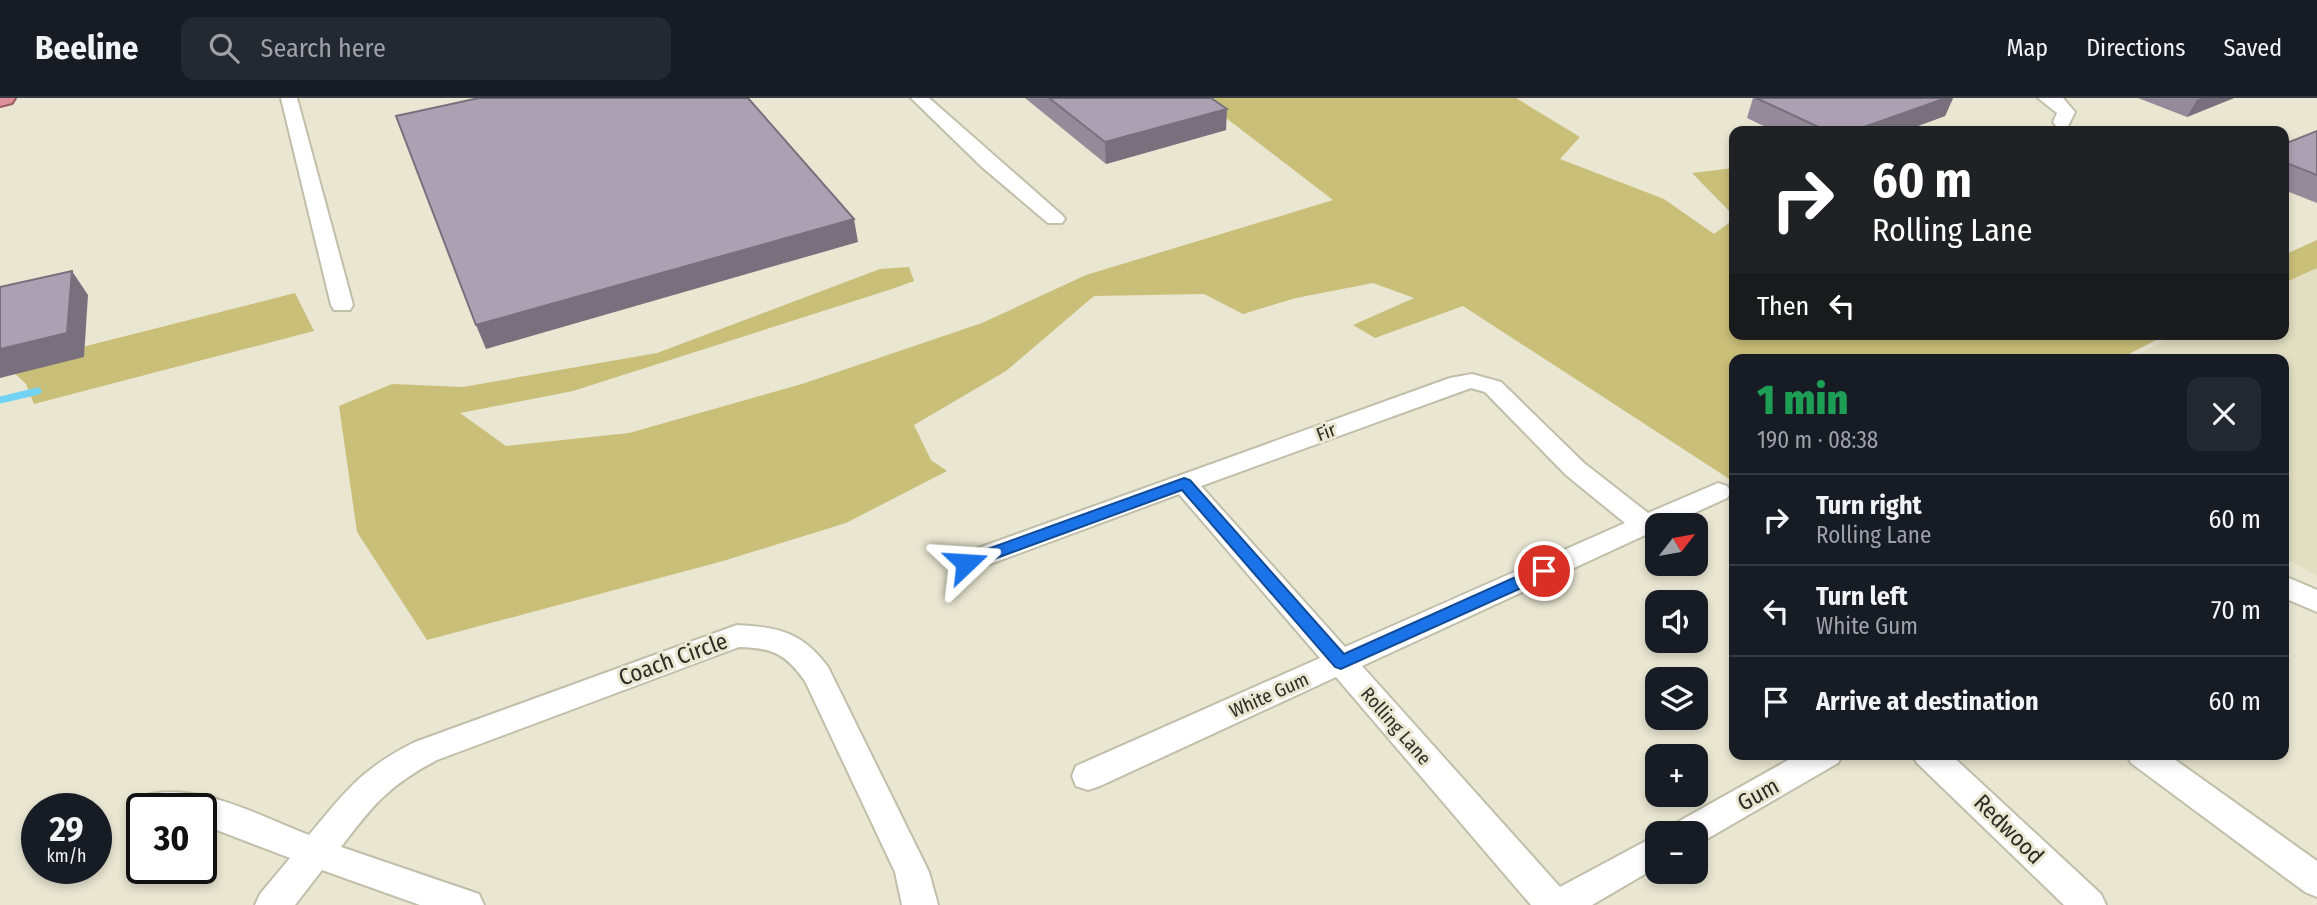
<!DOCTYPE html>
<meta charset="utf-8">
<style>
:root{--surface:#171b24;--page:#242831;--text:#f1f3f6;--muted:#9ea1a6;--line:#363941}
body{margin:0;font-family:"Fira Sans Condensed",sans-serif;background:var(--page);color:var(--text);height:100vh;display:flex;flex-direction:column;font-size:26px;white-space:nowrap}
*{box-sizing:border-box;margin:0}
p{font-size:23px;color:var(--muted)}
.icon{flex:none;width:38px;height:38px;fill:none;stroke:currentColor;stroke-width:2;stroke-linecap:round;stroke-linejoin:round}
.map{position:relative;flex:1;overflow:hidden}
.panel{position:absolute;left:1729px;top:256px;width:560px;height:406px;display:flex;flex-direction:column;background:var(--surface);border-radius:14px;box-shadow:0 4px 10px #0003}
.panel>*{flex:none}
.guide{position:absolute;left:1729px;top:28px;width:560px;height:214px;border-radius:14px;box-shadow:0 4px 10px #0003;background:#202124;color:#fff;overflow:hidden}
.needle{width:46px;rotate:59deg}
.controls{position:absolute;left:1645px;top:415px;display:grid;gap:14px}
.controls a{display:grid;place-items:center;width:63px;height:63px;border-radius:14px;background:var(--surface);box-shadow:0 4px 10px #0003;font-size:35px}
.speed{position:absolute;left:21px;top:695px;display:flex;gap:14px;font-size:35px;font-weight:700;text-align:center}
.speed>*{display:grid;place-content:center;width:91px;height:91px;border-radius:50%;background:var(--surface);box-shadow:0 4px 10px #0003;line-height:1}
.speed small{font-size:18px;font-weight:400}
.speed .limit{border:4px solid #111;border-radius:10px;background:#fff;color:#111}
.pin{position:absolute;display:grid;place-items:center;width:60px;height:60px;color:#fff;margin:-30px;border:4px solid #fff;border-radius:50%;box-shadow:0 2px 7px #0007}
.me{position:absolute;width:77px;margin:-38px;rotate:70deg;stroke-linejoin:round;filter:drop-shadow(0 0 5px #0008)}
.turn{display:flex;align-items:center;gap:24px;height:147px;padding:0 28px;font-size:32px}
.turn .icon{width:91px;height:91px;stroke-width:2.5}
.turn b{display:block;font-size:49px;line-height:60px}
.then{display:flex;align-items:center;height:66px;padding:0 28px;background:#0003;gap:14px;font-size:26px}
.round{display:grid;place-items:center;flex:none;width:74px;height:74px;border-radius:14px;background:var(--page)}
.head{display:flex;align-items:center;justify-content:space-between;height:119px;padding:0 28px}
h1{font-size:42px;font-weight:800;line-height:52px;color:#1e9e55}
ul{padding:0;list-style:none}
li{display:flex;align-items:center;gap:21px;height:91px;padding:0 28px;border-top:2px solid var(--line)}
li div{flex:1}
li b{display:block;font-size:26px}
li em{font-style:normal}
header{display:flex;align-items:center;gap:42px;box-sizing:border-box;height:98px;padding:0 35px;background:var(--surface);border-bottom:2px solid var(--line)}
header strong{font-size:33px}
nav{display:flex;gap:38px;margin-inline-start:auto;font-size:24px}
.search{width:490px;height:63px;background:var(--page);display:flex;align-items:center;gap:18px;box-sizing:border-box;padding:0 24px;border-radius:14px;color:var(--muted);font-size:26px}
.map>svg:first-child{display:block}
.built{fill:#e2dec2}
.green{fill:#cabf79}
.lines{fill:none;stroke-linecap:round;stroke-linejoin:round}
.stream{stroke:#71d2f4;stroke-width:7}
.minor-casing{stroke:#c1beaa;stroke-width:4}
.trunk-casing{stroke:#9a5c61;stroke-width:4}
.minor{fill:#fff;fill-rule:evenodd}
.trunk{fill:#dc909a;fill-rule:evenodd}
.wall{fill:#948a99}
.shaded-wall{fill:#78717d}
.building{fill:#aca1b2;stroke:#78717d;stroke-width:2}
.route{fill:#1a73e8;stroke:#114b97;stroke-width:2}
.labels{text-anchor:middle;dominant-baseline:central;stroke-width:6;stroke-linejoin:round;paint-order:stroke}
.street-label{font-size:19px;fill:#2e2d25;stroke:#e9e6d2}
.near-street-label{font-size:23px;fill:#2e2d25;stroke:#e9e6d2}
</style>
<header>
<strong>Beeline</strong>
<div class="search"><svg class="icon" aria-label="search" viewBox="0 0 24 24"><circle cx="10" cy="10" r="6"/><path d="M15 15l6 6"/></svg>Search here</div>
<nav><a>Map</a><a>Directions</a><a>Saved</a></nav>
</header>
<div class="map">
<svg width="2317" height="807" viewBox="0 0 2317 807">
<rect width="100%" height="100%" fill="#e9e6d2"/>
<!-- built -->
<path class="built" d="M2317,166v312l-33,-19v-198h-154l47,-25h107v-53z"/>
<!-- green -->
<g class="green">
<path d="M1200,0h316l64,39 -20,22 104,40 50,35 20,-15v115h434l-49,25h-385v123l-271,-176 -88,32 -22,-13 61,-27 -41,-15 -77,15 -53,16 -39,-20 -110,2 -88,75 -92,54 17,35 16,11 -101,52 -123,38 -296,79 -70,-108 -18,-126 53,-22 71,3 194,-34 223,-84 29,-2 5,14 -19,7 -322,103 -113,22 46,33 123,-13 173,-49 180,-61 104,-48 247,-75z"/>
<path d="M1734,70v48l-42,-43z"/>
<path d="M2317,142v28l-33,15v-28z"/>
<path d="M295,195l19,38 -280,73 -8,-20 -19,-18z"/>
</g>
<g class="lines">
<!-- stream -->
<path class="stream" d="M0,302l38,-9"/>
<!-- minor casing -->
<g class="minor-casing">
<g id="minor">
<path d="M281,0h16l56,207 -3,5h-16l-3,-5z"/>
<path d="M911,0h18l133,117 3,4 -3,4h-14l-65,-55z"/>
<path d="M2038,0h25l12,14 -7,14h-12l-3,-4 4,-9z"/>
<path d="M1472,276l29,8 83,81 64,50 70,-30 9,3 4,6 -4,6 -59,27h-11l-3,6 -292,135 198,221 97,-52v32l-65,38h-61l-195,-228 -236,109 -12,4 -12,-4 -4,-10 4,-10 244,-108 -141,-164 -213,79 -10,-3 -4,-7 4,-7 494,-178zM1471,290l14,4 81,83 59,48 -280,124 -144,-161z"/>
<path d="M2284,478l33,14v22l-33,-14z"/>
<path d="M737,527c41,2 65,7 91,42l101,205 9,33h-36l-7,-33 -90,-191c-20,-28 -33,-33 -66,-34l-302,113c-49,26 -63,44 -96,87l138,47 5,11h-64l-98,-35 -27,35h-40l5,-11 30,-36 -89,-34v-16h-59v12l-6,-2 -5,-10 5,-10c58,-20 120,17 173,37 37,-44 52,-66 106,-93z"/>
<path d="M1799,656h44l-5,9 -138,80 -4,2v-12h-25l5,-10z"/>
<path d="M1912,656h38l151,140 5,11h-42l-147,-142z"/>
<path d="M2126,656h41l150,107v36l-12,-5 -174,-129z"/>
</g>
</g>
<!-- trunk casing -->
<g class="trunk-casing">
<path id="trunk" d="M0,0h15l-3,5 -12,3z"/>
</g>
<!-- minor -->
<use href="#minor" class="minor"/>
<!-- trunk -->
<use href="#trunk" class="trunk"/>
</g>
<!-- wall -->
<g class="wall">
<path d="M1025,0h186l15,32 -120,34z"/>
<path d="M1753,0h200l-8,18 -41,15h-130l-27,-13z"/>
<path d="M2138,0h96l-47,19z"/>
<path d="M2317,33v72l-33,-13v-46z"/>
</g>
<!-- shaded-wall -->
<g class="shaded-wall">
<path d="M1946,0h7l-8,18 -41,15h-51z"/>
<path d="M2202,0h32l-47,19 10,-17z"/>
<path d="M1227,11l-1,21 -120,34 -1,-22z"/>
<path d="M854,121l4,23 -372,107 -10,-24z"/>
<path d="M72,173l16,24 -4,62 -84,21v-29z"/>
</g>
<!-- building -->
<g class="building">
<path d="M479,0h269l106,121 -378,106 -80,-209z"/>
<path d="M1049,0h162l16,11 -122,33z"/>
<path d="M1756,0h190l-93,33h-26z"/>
<path d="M2317,33v44l-33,-13v-18z"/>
<path d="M72,173l-5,62 -67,16v-62z"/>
</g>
<!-- route -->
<path class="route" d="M1184,380l6,2 154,174 194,-87h12l2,4 -2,4 -209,94 -6,-2 -153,-177 -210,77 -6,2 -8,-6 2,-4z"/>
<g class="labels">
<!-- street labels -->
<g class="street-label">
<text transform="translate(1326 334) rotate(-20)">Fir</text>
<text transform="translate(1269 597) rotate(-24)">White Gum</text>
<text transform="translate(1396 628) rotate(49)">Rolling Lane</text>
</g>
<!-- near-street labels -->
<g class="near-street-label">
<text transform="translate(673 561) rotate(-20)">Coach Circle</text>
<text transform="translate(1758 696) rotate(-29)">Gum</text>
<text transform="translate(2009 731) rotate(45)">Redwood</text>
</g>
</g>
</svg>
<div class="controls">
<a><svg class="needle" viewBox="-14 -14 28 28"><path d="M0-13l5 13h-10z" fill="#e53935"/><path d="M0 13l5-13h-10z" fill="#9ea1a6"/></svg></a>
<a><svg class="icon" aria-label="sound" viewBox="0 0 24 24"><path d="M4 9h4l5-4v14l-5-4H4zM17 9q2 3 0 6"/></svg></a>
<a><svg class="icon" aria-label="layers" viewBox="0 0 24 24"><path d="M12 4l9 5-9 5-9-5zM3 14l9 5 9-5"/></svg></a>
<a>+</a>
<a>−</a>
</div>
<div class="speed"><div>29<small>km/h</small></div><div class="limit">30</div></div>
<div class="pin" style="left:1544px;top:473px;background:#d93025"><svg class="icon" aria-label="arrive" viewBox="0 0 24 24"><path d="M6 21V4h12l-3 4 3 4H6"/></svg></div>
<svg class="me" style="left:966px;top:465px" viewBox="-20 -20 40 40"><path d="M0-17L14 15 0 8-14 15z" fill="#1a73e8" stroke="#fff" stroke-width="4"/></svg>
<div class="guide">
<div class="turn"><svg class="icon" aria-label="right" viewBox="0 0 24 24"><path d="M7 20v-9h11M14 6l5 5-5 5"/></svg><div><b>60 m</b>Rolling Lane</div></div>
<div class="then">Then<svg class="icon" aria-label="left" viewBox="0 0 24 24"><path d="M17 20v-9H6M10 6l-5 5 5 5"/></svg></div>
</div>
<section class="panel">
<div class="head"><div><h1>1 min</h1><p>190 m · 08:38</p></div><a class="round"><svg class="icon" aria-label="close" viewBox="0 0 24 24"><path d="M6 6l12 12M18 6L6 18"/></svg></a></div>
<ul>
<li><svg class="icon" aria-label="right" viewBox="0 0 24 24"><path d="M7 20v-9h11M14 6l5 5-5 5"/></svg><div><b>Turn right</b><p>Rolling Lane</p></div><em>60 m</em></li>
<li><svg class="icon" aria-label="left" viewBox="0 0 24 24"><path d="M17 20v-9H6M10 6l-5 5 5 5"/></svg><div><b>Turn left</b><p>White Gum</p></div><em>70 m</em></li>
<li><svg class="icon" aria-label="arrive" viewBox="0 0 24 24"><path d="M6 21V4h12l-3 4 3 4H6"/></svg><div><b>Arrive at destination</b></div><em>60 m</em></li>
</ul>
</section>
</div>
